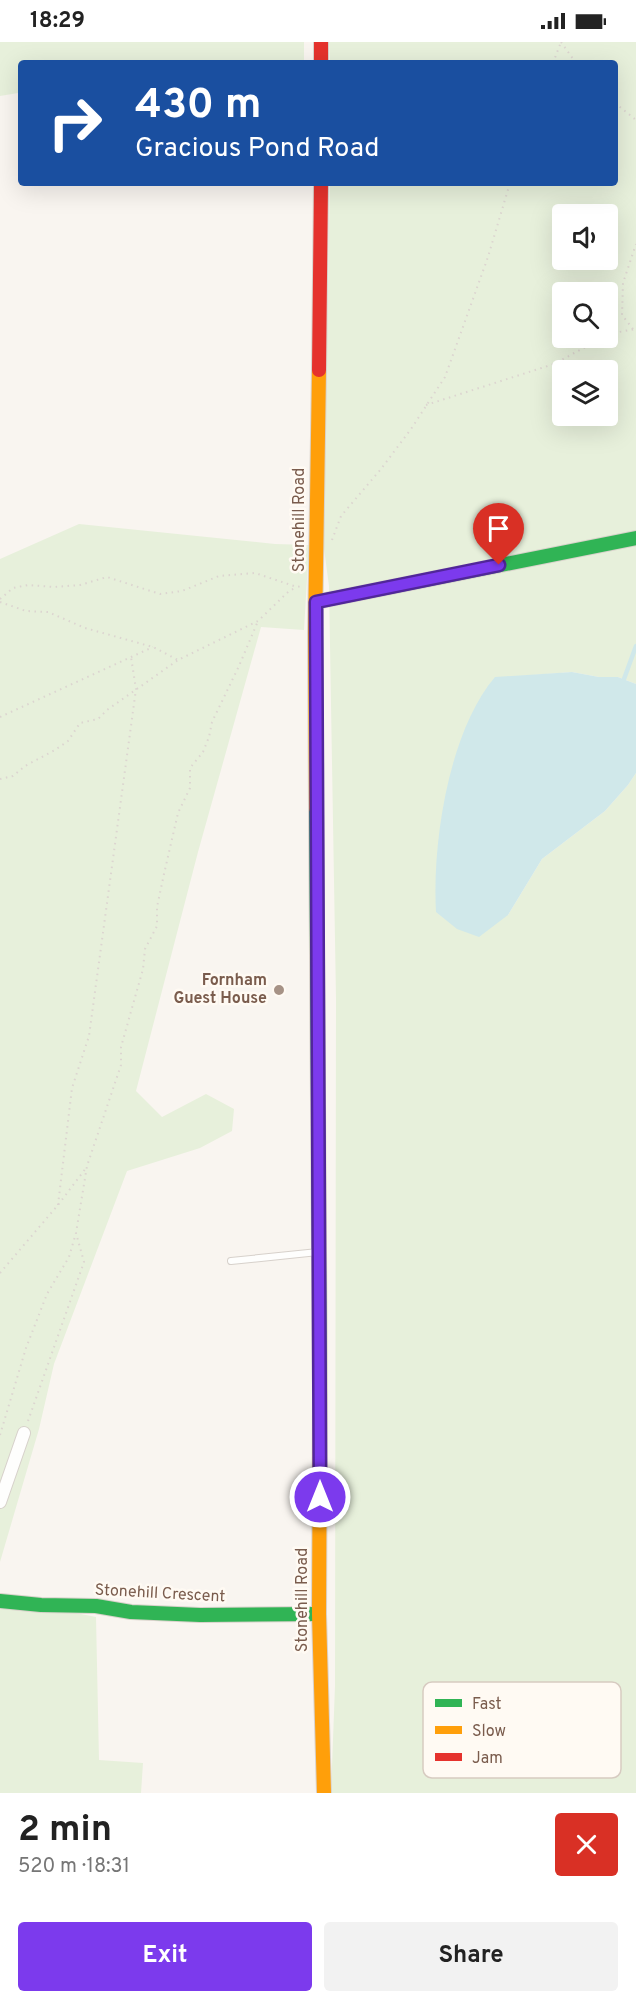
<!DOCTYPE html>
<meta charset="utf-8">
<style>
:root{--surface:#fff;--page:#f2f2f2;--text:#222;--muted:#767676;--accent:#7c3aed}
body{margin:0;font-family:Overpass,sans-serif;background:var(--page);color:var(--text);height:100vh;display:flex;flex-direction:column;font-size:22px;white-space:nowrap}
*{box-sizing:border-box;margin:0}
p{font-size:20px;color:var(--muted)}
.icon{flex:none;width:33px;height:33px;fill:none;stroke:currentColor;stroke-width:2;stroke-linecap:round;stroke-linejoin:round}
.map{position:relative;height:1751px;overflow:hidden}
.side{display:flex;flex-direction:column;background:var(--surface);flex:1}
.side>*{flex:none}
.guide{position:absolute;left:18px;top:18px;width:600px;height:126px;border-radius:6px;box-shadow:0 6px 24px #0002;background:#1a4fa0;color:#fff;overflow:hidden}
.fabs{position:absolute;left:552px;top:162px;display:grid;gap:12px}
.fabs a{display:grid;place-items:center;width:66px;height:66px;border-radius:6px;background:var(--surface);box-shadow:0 6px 24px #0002;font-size:30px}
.pin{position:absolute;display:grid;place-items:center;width:51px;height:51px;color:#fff;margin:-62px -26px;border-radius:50% 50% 50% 0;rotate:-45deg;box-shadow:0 0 6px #0007}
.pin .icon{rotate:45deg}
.me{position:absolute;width:66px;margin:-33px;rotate:0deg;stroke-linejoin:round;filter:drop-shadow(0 0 4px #0008)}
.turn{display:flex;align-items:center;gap:21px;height:126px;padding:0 18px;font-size:27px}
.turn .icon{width:78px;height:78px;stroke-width:2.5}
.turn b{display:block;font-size:42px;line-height:51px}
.round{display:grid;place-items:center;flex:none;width:63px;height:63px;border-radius:6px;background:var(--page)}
.headline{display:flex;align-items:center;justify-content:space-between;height:102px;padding:0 18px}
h1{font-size:36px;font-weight:700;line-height:45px}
.action{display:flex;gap:12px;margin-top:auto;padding:12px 18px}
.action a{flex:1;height:69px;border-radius:6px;background:var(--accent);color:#fff;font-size:24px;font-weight:700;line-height:69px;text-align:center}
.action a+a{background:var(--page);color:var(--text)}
.status{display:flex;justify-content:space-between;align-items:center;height:42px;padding:0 30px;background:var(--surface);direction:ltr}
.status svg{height:16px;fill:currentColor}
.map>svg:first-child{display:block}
.green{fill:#e7f0db;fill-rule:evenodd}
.water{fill:#d0e8ea}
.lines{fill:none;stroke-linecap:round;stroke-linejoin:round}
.stream{stroke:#d0e8ea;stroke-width:4.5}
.lane-casing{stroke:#d7d1cb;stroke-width:8}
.street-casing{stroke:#d7d1cb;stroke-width:14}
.fast-casing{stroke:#d9d2cb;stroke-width:16}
.slow-casing{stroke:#d9d2cb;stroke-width:16}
.jam-casing{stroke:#d9d2cb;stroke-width:16}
.path{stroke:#dcd5d0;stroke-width:2;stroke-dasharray:1.5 4.5;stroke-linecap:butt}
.lane{stroke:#fefefd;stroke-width:6}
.street{stroke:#fefefd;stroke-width:12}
.fast{stroke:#30b455;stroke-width:14}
.slow{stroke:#ff9f0a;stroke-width:14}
.jam{stroke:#e5322d;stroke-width:14}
.route-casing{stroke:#51269a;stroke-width:15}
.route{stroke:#7c3aed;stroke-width:10}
.poi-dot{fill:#a69286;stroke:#fffaf3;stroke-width:2}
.labels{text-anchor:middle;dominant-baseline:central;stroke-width:5;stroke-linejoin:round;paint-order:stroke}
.street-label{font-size:16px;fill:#7a5c4d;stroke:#fffaf3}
.poi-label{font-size:16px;font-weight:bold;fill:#7a5c4d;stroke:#fffaf3;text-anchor:end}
.key{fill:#fffaf3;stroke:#d7cbc1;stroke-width:1.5}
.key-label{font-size:16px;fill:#7a5c4d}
</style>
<div class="status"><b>18:29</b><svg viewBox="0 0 49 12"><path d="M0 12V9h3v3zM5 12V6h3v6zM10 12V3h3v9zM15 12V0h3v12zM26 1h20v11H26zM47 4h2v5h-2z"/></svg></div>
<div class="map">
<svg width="636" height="1751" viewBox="0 0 636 1751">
<rect width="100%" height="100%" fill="#f9f5f0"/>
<!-- green -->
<g class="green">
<path d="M0,0h304v21h-283v74l-3,-44 -18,3z"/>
<path d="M329,0h307v642l-18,-7h-19l-27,-5 -77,6 13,237 34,-56 63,-48 23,-26 8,-12v1020h-305l4,-107 1,-688 -7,-412 -6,-45 7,-358h285v-120h-285zM562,172h46v46h-46zM562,250h46v46h-46zM562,328h46v46h-46z"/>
<path d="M79,482l196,20 34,1 -5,85 -43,-3 -63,225 -62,239 26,26 44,-23 28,15 -2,22 -32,17 -73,23 -73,193 -15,65 -39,133v-1003z"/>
<path d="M0,1556l96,19 3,143 44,3 -2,30h-141z"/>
</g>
<!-- water -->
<path class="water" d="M572,630l27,5h19l18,7v89l-8,12 -23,26 -63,48 -34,56 -29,22 -22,-8 -21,-17c-4,-70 13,-181 59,-235z"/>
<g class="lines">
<!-- stream -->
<path class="stream" d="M624,637l12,-33"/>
<!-- lane casing -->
<g class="lane-casing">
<path id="lane" d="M231,1219l87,-9"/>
</g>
<!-- street casing -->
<g class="street-casing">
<path id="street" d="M0,1460l24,-69"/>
</g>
<!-- fast casing -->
<g class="fast-casing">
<g id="fast">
<path d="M316,560l320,-64"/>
<path d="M316,766l4,589"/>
<path d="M0,1559l41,4 55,1 35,6 69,3 119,-1"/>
</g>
</g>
<!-- slow casing -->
<g class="slow-casing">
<g id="slow">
<path d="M316,766l-1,-175 4,-263"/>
<path d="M320,1355l-1,217 5,179"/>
</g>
</g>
<!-- jam casing -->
<g class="jam-casing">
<g id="jam">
<path d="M321,0v21"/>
<path d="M319,328l2,-187"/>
</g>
</g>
<!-- path -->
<g class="path">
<path d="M561,0l15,21"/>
<path d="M553,21l8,-21"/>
<path d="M615,61l21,17"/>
<path d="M633,287l-11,-14 1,-32 13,-39"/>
<path d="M608,292l28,-5"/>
<path d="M426,363l128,-41 48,-26"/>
<path d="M332,498l9,-24 40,-47 30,-40 34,-52 43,-120 22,-74"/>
<path d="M0,557l13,-11 15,-3 26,2 26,-2 27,-8 53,17 22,-3 37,-15 36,-3 42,14 4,-1"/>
<path d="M0,560l26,9 22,1 37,16 68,19 25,13 80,-39 31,-30 8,-4"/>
<path d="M0,675l153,-70"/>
<path d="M0,737l13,-3 12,-10 30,-16 13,-9 12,-18 18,-4 9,-9 71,-50"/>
<path d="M58,1163l14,-117 17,-52 47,-347 -5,-32"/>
<path d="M0,1231l58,-68 28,-37"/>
<path d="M28,1379l56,-159 -8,-29"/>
<path d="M0,1393l26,-87 21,-54 22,-37 7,-24 11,-67 34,-101v-18l22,-78 2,-20 12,-23v-19l7,-33 14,-61 12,-25v-20l13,-16 6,-15 3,-15 27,-56 19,-45"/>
</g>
<!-- lane -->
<use href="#lane" class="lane"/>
<!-- street -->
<use href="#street" class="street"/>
<!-- fast -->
<use href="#fast" class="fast"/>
<!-- slow -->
<use href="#slow" class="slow"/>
<!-- jam -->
<use href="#jam" class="jam"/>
</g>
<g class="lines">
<!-- route casing -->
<g class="route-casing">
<path id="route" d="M320,1455l-4,-895 183,-37"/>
</g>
<!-- route -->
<use href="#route" class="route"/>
</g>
<!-- markers -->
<circle class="poi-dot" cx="279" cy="948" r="6"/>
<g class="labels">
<!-- street labels -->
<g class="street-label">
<text transform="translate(300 478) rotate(-90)">Stonehill Road</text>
<text transform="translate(160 1552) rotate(3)">Stonehill Crescent</text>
<text transform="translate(303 1558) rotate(-90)">Stonehill Road</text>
</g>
<!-- poi labels -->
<g class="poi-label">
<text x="267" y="939">Fornham<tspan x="267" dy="18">Guest House</tspan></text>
</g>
</g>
<!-- legend -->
<rect x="423" y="1640" width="198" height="96" rx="9" class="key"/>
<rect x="435" y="1657" width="27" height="8" fill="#30b455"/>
<rect x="435" y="1684" width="27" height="8" fill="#ff9f0a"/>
<rect x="435" y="1711" width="27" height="8" fill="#e5322d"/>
<g class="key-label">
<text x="472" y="1667">Fast</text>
<text x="472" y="1694">Slow</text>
<text x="472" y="1721">Jam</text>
</g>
</svg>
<div class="fabs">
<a><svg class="icon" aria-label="sound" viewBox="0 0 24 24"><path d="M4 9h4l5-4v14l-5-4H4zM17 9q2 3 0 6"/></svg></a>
<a><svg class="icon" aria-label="search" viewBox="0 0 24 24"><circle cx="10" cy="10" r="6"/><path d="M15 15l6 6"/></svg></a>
<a><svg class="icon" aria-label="layers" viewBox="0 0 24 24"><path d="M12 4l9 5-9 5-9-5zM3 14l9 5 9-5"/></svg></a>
</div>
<div class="pin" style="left:499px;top:523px;background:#d93025"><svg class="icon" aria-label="arrive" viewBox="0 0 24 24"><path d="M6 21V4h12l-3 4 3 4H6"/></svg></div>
<svg class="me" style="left:320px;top:1455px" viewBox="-20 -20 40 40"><circle r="17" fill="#7c3aed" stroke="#fff" stroke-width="3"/><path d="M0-11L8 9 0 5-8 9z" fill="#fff"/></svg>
<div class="guide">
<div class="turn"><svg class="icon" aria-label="right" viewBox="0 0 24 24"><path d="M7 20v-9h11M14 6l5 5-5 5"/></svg><div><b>430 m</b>Gracious Pond Road</div></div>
</div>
</div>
<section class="side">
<div class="headline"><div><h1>2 min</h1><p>520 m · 18:31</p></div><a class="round" style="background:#d93025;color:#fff"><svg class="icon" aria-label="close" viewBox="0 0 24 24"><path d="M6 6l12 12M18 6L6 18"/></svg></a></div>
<div class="action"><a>Exit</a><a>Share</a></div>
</section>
